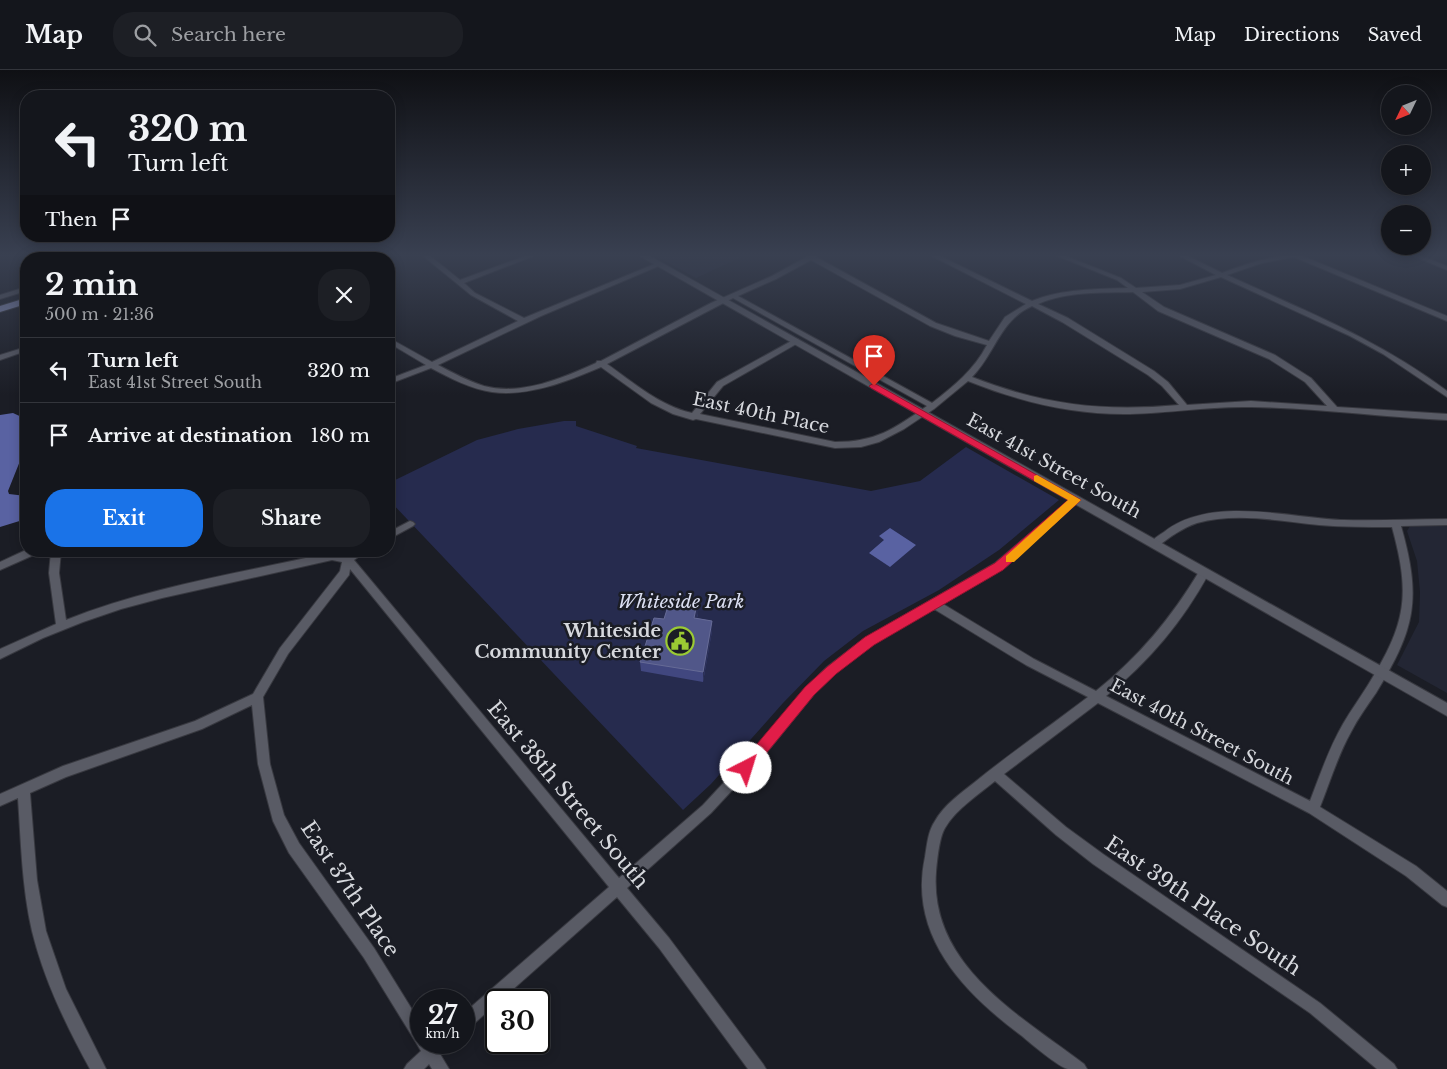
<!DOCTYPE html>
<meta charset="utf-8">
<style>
:root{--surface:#14161c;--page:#1d1f25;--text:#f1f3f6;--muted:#9d9fa3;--line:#33353b;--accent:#1a73e8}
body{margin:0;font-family:"Libre Baskerville",serif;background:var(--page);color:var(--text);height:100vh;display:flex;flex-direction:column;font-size:19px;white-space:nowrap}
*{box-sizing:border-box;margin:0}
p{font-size:16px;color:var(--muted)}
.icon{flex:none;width:28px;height:28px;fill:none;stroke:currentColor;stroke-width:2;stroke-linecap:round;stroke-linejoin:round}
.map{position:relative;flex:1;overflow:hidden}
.details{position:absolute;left:20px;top:182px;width:375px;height:305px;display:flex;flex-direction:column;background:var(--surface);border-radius:20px;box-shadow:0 2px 12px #0003,0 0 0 1px var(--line)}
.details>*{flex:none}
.banner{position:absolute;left:20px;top:20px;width:375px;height:152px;border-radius:20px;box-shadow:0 2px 12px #0003,0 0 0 1px var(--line);background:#14161c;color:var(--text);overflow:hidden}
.needle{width:32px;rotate:227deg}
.fabs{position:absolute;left:1381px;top:15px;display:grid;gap:10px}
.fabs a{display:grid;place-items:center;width:50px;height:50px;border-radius:50%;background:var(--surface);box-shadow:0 2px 12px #0003,0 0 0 1px var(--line);font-size:25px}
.speed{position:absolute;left:410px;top:919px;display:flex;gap:10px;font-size:25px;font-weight:700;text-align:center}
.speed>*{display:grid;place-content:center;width:65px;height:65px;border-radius:50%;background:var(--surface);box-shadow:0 2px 12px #0003,0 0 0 1px var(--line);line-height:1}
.speed small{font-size:12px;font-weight:400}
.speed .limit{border:2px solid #111;border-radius:8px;background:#fff;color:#111}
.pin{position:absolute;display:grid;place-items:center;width:42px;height:42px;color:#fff;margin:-51px -21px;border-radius:50% 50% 50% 0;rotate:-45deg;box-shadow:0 0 5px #0007}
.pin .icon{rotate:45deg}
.me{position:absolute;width:55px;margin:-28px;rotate:40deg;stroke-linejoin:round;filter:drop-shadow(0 0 4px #0008)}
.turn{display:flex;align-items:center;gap:18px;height:105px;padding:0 25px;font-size:22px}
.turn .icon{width:65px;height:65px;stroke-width:2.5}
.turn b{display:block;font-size:35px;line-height:42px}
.then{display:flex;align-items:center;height:48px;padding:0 25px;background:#0003;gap:10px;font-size:19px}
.round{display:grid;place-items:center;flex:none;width:52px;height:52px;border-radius:20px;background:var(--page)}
.head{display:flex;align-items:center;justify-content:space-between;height:85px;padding:0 25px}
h1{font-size:30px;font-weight:700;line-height:38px}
.primary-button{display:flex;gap:10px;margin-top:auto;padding:10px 25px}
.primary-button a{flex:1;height:58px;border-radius:20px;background:var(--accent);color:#fff;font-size:20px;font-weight:700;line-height:58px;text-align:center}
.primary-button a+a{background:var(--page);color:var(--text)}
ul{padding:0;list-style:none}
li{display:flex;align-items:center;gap:15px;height:65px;padding:0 25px;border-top:1px solid var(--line)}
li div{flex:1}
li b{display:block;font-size:19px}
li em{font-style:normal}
header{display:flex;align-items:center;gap:30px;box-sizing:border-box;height:70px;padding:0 25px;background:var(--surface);border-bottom:1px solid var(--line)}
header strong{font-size:24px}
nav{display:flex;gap:28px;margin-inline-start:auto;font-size:18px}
.search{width:350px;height:45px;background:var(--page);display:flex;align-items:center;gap:12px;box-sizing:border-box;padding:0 18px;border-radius:20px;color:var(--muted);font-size:19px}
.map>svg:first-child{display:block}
.built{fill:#232634}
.green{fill:#262b4e}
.water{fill:#5962a2}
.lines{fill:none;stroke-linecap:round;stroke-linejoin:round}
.street-casing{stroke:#383940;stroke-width:2}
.secondary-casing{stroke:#383940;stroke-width:2}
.primary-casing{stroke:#383940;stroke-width:2}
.street{fill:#595b65;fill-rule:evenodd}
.secondary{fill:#595b65;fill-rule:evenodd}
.primary{fill:#8a92be;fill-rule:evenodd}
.wall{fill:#41477f}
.shaded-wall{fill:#2b3057}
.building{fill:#515789;stroke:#666b96}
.route{fill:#e11d48;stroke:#92132f}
.slow{fill:#f59e0b}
.labels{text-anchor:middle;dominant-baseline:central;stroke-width:5;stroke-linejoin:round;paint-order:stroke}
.street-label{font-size:18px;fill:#d6d8dd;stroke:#1b1d25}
.park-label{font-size:18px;font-style:italic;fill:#dce0f3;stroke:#1b1d25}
.poi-label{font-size:18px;font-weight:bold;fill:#d6d8dd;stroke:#1b1d25;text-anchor:end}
.near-street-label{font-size:21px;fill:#d6d8dd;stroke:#1b1d25}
</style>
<header>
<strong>Map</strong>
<div class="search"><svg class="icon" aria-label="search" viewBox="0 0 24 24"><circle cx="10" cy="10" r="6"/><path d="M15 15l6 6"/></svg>Search here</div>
<nav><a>Map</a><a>Directions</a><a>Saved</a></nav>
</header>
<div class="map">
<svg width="1447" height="999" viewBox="0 0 1447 999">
<rect width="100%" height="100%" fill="#1b1d25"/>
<!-- built -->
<g class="built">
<path d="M654,185h92l-50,23z"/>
<path d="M1410,456h37v167l-50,-28 22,-43 1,-30 -3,-31 -10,-30z"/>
</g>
<!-- green -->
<path class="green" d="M564,351h12v5l61,20 -1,2 235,43 49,-10 46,-34 93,53 -60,50 -60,40 -76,41 -39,30 -41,42 -72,81 -28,26 -294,-310v-17l88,-43 41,-11z"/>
<!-- water -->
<g class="water">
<path d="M13,343l13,6v27l-18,45 1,3 17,2v23l-26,8v-112z"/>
<path d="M890,458l26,17 -26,22 -21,-14 15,-13 -5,-4z"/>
</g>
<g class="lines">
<!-- street casing -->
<g class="street-casing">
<g id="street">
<path d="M127,185h9l-8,4h-10z"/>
<path d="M199,185h6l2,4h-6z"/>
<path d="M300,185h6l1,4h-6z"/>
<path d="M422,185h7l31,25 68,-25h8l-72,28 11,10 49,25 133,-55h4v2l-120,51 -103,49c15,8 30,16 46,21 37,10 79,-8 112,-23l1,-2h4l110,-58 61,-27 38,-21h8l-2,2 120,66 53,18 16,-24 21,-13 -96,-49h8l94,46c29,-12 64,-12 96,-13l-11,-8 -62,-25h8l58,23 15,10 44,-3 36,-10 -38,-20h8l36,18c26,-10 50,-18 78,-18l147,61v5l-153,-64 -32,6 -35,12c78,36 151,64 220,116v6l-64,-43 -33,-18 -129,-59 -41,12 -38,3 22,15 111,48 36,23 26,29 110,7v6c-65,-3 -131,-12 -196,-13 -41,-1 -81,6 -121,7 -56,1 -110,-12 -162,-33l-34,28 -30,20 -25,13 -18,5 -26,1 -139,-29 -3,1 -20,-6 -22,-11 -50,-36c-33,14 -72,30 -109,25 -21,-3 -42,-14 -61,-24l-42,16v-5l37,-14 -37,-22v-5l43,24 86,-41 -47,-26zM811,190l119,66 25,10 32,9c-13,25 -33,41 -55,58l-194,-107 38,-17zM1133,222l25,19 111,48 36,23 22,24 -76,-5 -64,4 -19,-23 -14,-11 -86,-53 -30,-14c29,-13 64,-11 95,-12zM733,228l194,108c-33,23 -51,36 -92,36l-135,-28 23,-28 75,-43v-4h-3l-78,43 -25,31c-32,-7 -58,-30 -85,-49zM1032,236l30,16 86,53 14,11 17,19c-76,7 -136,0 -207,-28 23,-23 28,-57 60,-71z"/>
<path d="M1411,185h8l28,11v4z"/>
<path d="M26,217v4l-26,8v-4z"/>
<path d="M26,277v4l-26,9v-5z"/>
<path d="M1075,427l3,1 2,2 -2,2 -75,67 -60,35 91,55 62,32c43,-34 76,-74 104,-121h8l1,3c-26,48 -60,89 -103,123l204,105c10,-26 19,-53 33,-77 8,-14 17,-26 25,-39 38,-61 43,-89 24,-158 -25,0 -49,0 -73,-2 -40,-4 -83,-13 -122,-2 -15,5 -27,14 -40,24l-3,1 -5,-4c4,-5 10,-9 15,-12 47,-37 125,-14 180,-12 35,1 68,-1 103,-1v6l-46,1c21,74 14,103 -25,167 -9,13 -18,25 -25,39 -13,23 -21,50 -31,75l96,59 31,25v16l-5,-2 -36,-29 -97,-63 -211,-110 -94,71 62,53 37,27 217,149 74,61 3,5h-20l-67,-56 -217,-149 -37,-29 -61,-54c-17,14 -39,28 -50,47 -6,10 -8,33 -9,44 -7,94 85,144 148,192l3,5c-6,0 -13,0 -19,0 -8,-1 -38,-26 -46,-33 -58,-43 -114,-100 -97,-179 2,-12 3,-26 10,-36 9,-16 26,-28 40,-39 37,-30 75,-56 113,-85l-62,-32 -92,-56 -61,35 -38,29 -21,21 -52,64 -51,55 -84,75 42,50 94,126 3,5h-18l-89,-121 -42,-51 -116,103h-5v4l-27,24 -5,2v-17l145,-126 -259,-318 -1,6 -61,79 -25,43 7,67 14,51 15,28 75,105 47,76v18h28l-2,5 -7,7 9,15h-17l-3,-5 -5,5h-20l3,-5 14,-13 -4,-7 -53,-86 -75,-105 -16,-32 -15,-57 -6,-59 -50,24 -136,48 -36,16 7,87 9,51 20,58 40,80h-16c-24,-44 -46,-89 -58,-138 -10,-43 -11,-89 -14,-133l-18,8v-12l63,-28 132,-45 58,-27 27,-46 60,-77 2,-9 -10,-2 -170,38 -41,11 -38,13 -40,16 -43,21v-10l56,-25 -7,-51 2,-22h10l-2,22 7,47c85,-34 177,-47 266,-68l5,1 -1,-2h11l2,3 4,-3h14l-13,9 265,318 84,-73 51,-55 52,-62 21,-21 38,-29 130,-75 77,-65z"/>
<path d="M410,451l3,1 2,2 -2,2 -24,13v-7z"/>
<path d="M26,480v1h12l-2,3 -36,16v-8z"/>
</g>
</g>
<!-- secondary casing -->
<g class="secondary-casing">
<path id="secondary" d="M638,185h10l799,448v13z"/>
</g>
<!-- primary casing -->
<g class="primary-casing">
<g id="primary">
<path d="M141,185h12l-1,2 17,-2 -7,4h-29z"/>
<path d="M26,228v6l-26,8v-6z"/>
</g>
</g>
<!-- street -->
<use href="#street" class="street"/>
<!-- secondary -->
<use href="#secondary" class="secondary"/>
<!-- primary -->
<use href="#primary" class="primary"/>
</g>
<!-- wall -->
<path class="wall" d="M698,544l-1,4 15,3v10l-9,51 -62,-11 -1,-9 24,-43z"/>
<!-- shaded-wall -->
<g class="shaded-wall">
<path d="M697,534l1,10 -4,14v-10z"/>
<path d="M712,551v10l-9,51v-10z"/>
</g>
<!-- building -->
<path class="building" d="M670,530l27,4 -3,14 18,3 -9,51 -63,-10 14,-44 10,1z"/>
<!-- sky -->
<linearGradient id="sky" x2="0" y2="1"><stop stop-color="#0f1014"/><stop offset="0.57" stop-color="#394051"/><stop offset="1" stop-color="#394051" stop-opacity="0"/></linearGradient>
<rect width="1447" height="325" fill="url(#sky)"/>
<!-- route -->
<path class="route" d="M874,313l207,117 -78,70 -129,75 -38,29 -22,21 -63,77 -5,2 -5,-2 -2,-4 2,-5 64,-76 22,-20 38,-30 130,-74 73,-63 -197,-112 -2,-2z"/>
<!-- slow -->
<path class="slow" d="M1037,405l44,25 -67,62h-8v-6l62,-56 -34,-19v-5z"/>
<!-- icons -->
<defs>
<g id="civic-ring" transform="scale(1.4375)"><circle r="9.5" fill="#1b1d25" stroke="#9bcb33" stroke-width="1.5"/><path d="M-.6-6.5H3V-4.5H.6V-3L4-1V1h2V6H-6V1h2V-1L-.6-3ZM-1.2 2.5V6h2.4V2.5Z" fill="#9bcb33"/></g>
</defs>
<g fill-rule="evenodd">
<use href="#civic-ring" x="680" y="571"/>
</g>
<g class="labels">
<!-- street labels -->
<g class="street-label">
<text transform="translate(761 343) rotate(12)">East 40th Place</text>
<text transform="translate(1054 396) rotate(29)">East 41st Street South</text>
<text transform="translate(1202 662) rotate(28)">East 40th Street South</text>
</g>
<!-- park labels -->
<g class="park-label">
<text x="681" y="532">Whiteside Park</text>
</g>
<!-- poi labels -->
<g class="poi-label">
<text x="661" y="561">Whiteside<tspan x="661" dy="21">Community Center</tspan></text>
</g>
<!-- near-street labels -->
<g class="near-street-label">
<text transform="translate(568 725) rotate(50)">East 38th Street South</text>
<text transform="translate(350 819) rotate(56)">East 37th Place</text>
<text transform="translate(1203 836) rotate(34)">East 39th Place South</text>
</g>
</g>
</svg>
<div class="fabs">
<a><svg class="needle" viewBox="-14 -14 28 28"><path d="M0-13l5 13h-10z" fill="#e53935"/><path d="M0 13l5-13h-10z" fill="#9d9fa3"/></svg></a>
<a>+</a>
<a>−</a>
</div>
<div class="speed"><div>27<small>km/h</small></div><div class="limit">30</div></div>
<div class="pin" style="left:874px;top:316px;background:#d93025"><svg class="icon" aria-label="arrive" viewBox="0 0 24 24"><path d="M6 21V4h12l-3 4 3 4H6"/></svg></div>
<svg class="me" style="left:746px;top:698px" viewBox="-20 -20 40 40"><circle r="19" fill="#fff"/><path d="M0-13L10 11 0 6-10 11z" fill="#e11d48"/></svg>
<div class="banner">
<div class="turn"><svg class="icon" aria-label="left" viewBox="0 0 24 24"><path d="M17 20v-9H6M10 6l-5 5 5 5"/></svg><div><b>320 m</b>Turn left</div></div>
<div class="then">Then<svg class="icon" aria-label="arrive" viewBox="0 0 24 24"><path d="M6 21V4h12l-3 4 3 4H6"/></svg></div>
</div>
<section class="details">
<div class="head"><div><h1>2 min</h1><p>500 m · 21:36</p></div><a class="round"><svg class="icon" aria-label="close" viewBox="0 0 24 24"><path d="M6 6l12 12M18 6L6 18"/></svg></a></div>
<ul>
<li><svg class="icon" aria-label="left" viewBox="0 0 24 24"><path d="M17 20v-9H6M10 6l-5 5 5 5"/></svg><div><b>Turn left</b><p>East 41st Street South</p></div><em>320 m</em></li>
<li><svg class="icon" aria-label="arrive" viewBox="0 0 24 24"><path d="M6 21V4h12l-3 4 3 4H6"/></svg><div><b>Arrive at destination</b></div><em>180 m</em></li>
</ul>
<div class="primary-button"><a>Exit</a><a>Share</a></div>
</section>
</div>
